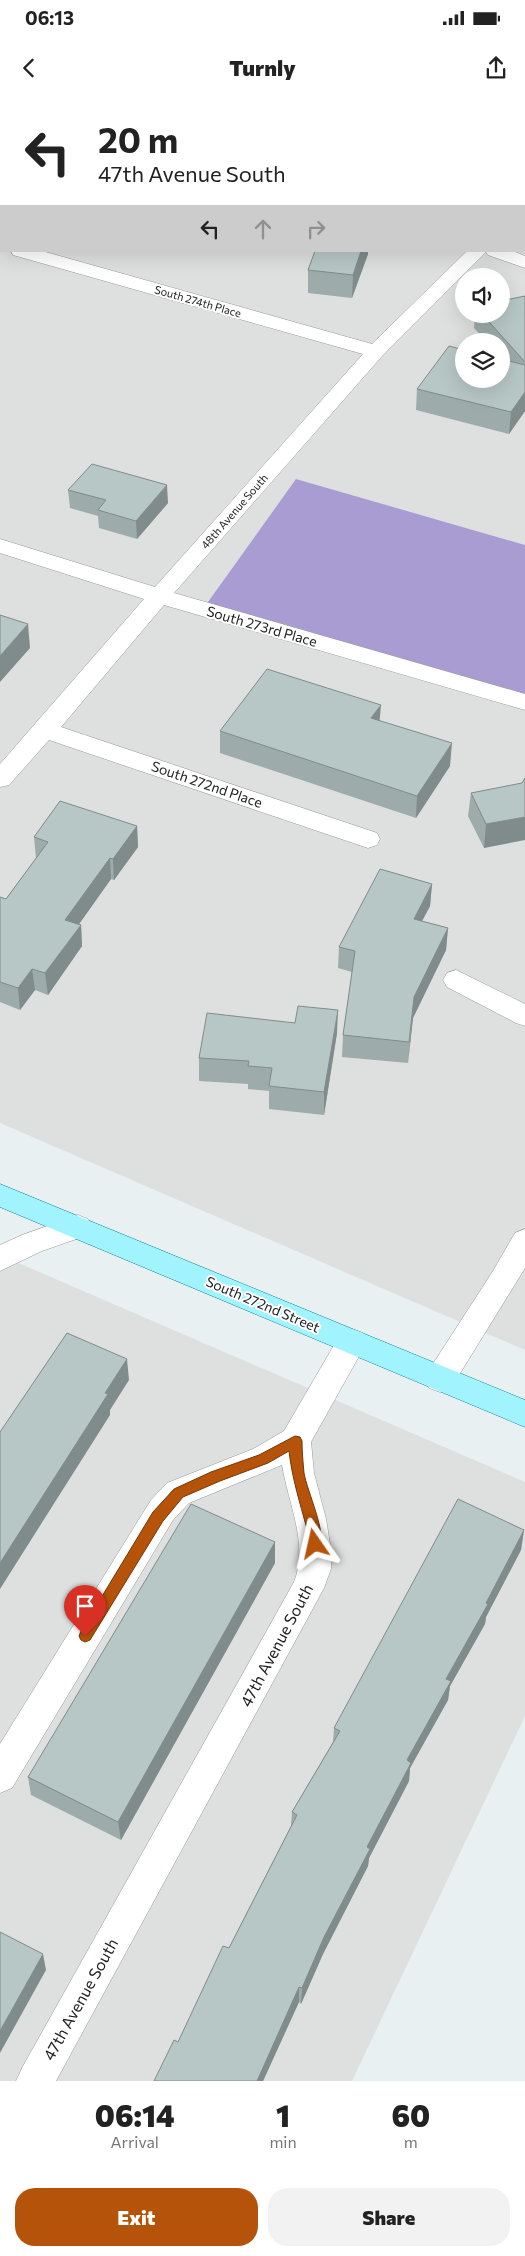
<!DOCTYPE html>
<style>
:root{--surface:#fff;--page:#f2f2f2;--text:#222;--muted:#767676;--accent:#b45309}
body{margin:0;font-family:Commissioner,sans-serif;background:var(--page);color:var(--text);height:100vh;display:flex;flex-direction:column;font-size:19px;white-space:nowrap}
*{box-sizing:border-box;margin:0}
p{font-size:16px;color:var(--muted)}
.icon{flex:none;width:28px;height:28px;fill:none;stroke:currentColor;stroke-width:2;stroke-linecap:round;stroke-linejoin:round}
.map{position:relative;height:1981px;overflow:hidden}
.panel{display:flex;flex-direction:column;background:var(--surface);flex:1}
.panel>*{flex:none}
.top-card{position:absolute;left:0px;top:0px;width:525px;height:152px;box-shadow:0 5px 20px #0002;background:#fff;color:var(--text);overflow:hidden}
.buttons{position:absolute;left:455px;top:168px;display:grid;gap:10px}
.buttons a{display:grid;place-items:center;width:55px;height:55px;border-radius:50%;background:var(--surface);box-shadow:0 5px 20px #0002;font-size:25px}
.pin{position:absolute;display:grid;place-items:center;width:42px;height:42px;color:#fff;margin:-51px -21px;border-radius:50% 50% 50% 0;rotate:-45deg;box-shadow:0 0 5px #0007}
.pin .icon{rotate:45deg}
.me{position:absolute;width:55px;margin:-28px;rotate:349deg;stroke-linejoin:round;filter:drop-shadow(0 0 4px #0008)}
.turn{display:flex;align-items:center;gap:18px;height:105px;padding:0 15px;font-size:22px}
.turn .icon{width:65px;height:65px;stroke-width:2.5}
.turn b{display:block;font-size:35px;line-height:42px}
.lanes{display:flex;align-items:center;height:48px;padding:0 15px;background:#0003;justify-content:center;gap:25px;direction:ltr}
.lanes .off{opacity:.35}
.eta{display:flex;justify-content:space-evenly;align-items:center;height:85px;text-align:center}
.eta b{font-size:30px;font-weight:800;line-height:35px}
.action{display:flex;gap:10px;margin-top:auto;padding:10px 15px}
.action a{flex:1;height:58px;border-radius:20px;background:var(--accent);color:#fff;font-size:20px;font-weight:800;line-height:58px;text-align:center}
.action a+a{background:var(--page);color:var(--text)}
.status{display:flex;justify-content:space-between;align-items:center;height:35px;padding:0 25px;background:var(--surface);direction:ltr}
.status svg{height:14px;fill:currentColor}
header{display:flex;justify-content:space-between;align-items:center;height:65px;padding:0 15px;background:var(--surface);font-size:22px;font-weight:800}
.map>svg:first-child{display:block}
.residential{fill:#dedfdf;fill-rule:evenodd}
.forest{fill:#a99cd2}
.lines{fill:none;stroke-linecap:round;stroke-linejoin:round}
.minor-casing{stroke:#989898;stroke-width:1}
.major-casing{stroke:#007f9f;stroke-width:1}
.minor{fill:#fff;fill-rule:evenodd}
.major{fill:#a1f4fe;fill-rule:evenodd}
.wall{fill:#9dabaa}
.shaded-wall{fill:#808b8b}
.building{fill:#b7c7c6;stroke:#808b8b}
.route{fill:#b45309;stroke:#753606}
.labels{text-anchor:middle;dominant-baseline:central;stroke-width:4;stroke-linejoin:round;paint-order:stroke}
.far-street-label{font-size:11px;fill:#212121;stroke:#fff}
.street-label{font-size:14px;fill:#212121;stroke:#fff}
.near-street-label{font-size:16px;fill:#212121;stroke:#fff}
</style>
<div class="status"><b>06:13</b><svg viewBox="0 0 49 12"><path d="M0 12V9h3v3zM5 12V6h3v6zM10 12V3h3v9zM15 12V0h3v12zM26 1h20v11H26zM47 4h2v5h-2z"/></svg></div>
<header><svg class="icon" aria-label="back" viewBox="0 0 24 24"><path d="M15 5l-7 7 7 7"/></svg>Turnly<svg class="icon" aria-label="share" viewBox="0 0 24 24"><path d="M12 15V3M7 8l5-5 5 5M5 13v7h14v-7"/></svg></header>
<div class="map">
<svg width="525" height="1981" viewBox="0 0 525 1981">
<rect width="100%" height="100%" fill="#e8f0f2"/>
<!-- residential -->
<g class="residential">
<path d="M0,0l361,1h-360v150h523l1,-114v408l-229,-66 229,223v648l-525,-227zM464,176h37v38h-37zM464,241h37v38h-37z"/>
<path d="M0,1155l525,227v234l-173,365h-352z"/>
</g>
<!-- forest -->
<g class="forest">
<path d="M356,0h169v37l-1,-36z"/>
<path d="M296,379l229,66v157l-322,-93z"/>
</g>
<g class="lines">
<!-- minor casing -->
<g class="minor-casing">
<g id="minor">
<path d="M26,0h20l1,1h-20z"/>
<path d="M11,151h31l330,93 95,-93h46l12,5v12l-37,-13 -2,-3 -103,103 -209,238 351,101v16l-361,-105 -103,122 316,106 3,6 -3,6 -9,3 -9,-3 -310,-105 -40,45 -9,2v-23l144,-165 -144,-46v-14l155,48 208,-233 -350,-99z"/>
<path d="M456,870l69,34v22l-9,-3 -69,-36 -4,-7 4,-7z"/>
<path d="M78,1115l10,4 4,8 -4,8 -46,16 -42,20v-26l22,-10z"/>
<path d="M525,1129v39l-74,120 -11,4 -11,-4 -4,-9 4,-9 64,-99 22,-38z"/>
<path d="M352,1229l11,4 4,9 -56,100 3,31 12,46 5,31v19l-7,19 -268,493h-40l6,-13 272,-486c15,-37 -6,-80 -12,-117l-93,38 -16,17 -161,268 -12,5v-49l151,-244 16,-17 86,-34 31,-18 57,-98z"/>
</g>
</g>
<!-- major casing -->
<g class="major-casing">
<path id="major" d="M0,1084l525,216v27l-525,-220z"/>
</g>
<!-- minor -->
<use href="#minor" class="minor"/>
<!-- major -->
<use href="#major" class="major"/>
</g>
<!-- wall -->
<g class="wall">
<path d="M72,0h89l-1,1h-88z"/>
<path d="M525,57v62h-1v-60z"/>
<path d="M368,154l-16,44 -44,-5v-23z"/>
<path d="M525,196v115l-16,23 -93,-24 1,-21 84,-10v-38h-15l-12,-13 1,-14h26z"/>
<path d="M68,390l100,13 -31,36 -38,-11 -1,-12 -28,-8z"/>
<path d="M380,621l70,45 -34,52 -196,-65v-22z"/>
<path d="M522,683l-38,65 -16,-32 3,-23z"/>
<path d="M137,726l1,21 -24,33 -3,-1 -32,45 2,1 1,21 -34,49 -13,-5 -15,20 -20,-8v-105l6,2 30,-41 -2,-21z"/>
<path d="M432,784l-2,22 -8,15 26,7 -2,22 -33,68 -5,45 -66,-6 1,-22 9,-63 -14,-4 1,-21z"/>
<path d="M337,933l-13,82 -55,-6v-18l-21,-2v-5l-49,-3v-23z"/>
<path d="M524,1430l-3,20 -35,67 -1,7 -35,62 -2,14 -38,68 -1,13 -40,77 -1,8 -45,88 -22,50 -2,-2 -36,79h-109l24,-39 51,-94 62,-122 1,-14 41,-70 1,-14z"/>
<path d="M275,1442v21l-154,277 -90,-45 -3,-18z"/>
</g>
<!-- shaded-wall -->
<g class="shaded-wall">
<path d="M134,0h27l-1,1h-27z"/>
<path d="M361,151h7v3l-16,44 1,-23z"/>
<path d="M525,292v19l-16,23 2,-22z"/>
<path d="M167,385l1,18 -31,36 -1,-18z"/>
<path d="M28,524l2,24 -30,34v-26z"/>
<path d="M381,605l-2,22 -8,-9z"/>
<path d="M452,643l-2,23 -34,52 1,-22z"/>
<path d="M525,717v23l-41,8 2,-24z"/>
<path d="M137,726l1,21 -24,33 -1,-21z"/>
<path d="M110,758l1,21 -44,62 -2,-21z"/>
<path d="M432,784l-2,22 -18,34 2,-21z"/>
<path d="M81,825l1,21 -34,49 -3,-22z"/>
<path d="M448,828l-2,22 -33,68 -5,45 6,-66z"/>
<path d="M32,869l3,21 -15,20 -2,-22z"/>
<path d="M338,910l-1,23 -13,82v-23z"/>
<path d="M127,1259l2,21 -19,30v5l-110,174v-26l105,-170z"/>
<path d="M524,1430l-3,20 -35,67 -1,7 -35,62 -2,14 -38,68 -1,13 -40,77 -1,8 -45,88 -22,50 1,-16 22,-51 43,-90 40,-87 39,-81z"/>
<path d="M275,1442v21l-154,277 -3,-18z"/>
<path d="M43,1854l3,16 -46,83v-22z"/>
<path d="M299,1887v15l-36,79h-6z"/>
</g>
<!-- building -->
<g class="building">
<path d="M525,57v39h-1v-37z"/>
<path d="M315,151h46l-8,24 -45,-5z"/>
<path d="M525,196v66l-43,-48h19v-13z"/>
<path d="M449,246l15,4v29h37v-20l24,6v27l-14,20 -94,-23z"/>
<path d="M92,364l75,21 -31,36 -38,-11 8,-10 -38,-10z"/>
<path d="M0,515l28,9 -28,32z"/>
<path d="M267,569l114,36 -10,13 81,25 -35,53 -197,-65z"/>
<path d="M525,678v39l-39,7 -15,-31 51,-10z"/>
<path d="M60,701l77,25 -24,33 -3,-1 -45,62 16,5 -36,48 -13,-4 -14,19 -18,-6v-85l6,2 42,-57 -14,-5z"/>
<path d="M380,769l52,15 -18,35 34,9 -34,69 -5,45 -66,-7 12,-84 -16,-4z"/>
<path d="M298,906l40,4 -14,82 -55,-6 3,-18 -24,-2 1,-5 -50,-3 8,-45 88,10z"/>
<path d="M67,1233l60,26 -22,34 3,1 -108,169v-131z"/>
<path d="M458,1399l66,31 -38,73 2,1 -42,75 5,2 -44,79 4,3 -44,84 3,2 -46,88 -22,51 -3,-1 -42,94h-103l20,-41 4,2 45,-96 6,2 68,-133 -5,-3 48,-81 -6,-3z"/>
<path d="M191,1404l84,38 -157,280 -90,-45z"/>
<path d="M0,1832l43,22 -43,77z"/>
</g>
<!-- route -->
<path class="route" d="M295,1336l5,1 2,4c0,11 1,21 2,32 3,18 23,60 16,76l-5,1 -4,-1c-3,-7 -3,-13 -4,-20 -7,-26 -15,-51 -18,-78l-21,12 -48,18 -37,16 -20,24 -73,119 -5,2 -4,-2 -2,-4 2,-5 72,-119 21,-23 37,-17 48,-17z"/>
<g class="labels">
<!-- far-street labels -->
<g class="far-street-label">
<text transform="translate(198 201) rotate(16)">South 274th Place</text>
<text transform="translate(234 411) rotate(-49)">48th Avenue South</text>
</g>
<!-- street labels -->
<g class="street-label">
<text transform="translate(262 526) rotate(16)">South 273rd Place</text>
<text transform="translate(207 684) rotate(19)">South 272nd Place</text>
<text transform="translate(263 1204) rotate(23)">South 272nd Street</text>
</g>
<!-- near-street labels -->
<g class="near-street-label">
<text transform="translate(276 1545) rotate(-62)">47th Avenue South</text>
<text transform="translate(80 1899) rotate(-61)">47th Avenue South</text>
</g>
</g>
</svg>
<div class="buttons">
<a><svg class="icon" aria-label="sound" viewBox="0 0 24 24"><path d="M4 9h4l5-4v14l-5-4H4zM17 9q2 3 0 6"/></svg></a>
<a><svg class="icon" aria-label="layers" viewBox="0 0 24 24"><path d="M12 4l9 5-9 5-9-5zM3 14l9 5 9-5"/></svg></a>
</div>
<div class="pin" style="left:85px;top:1536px;background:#d93025"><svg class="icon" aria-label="arrive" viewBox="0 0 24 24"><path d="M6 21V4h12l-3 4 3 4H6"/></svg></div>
<svg class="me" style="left:315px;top:1444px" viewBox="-20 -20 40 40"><path d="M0-17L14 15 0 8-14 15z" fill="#b45309" stroke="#fff" stroke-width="4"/></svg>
<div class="top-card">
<div class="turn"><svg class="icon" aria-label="left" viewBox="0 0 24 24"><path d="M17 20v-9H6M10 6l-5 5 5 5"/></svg><div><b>20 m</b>47th Avenue South</div></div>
<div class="lanes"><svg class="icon" aria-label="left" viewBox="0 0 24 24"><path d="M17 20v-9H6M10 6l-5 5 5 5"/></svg><svg class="icon off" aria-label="ahead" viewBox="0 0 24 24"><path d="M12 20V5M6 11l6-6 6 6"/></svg><svg class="icon off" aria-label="right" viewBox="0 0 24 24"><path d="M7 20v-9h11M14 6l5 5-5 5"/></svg></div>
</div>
</div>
<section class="panel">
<div class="eta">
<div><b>06:14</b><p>Arrival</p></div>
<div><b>1</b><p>min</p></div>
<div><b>60</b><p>m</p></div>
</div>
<div class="action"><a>Exit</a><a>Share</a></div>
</section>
